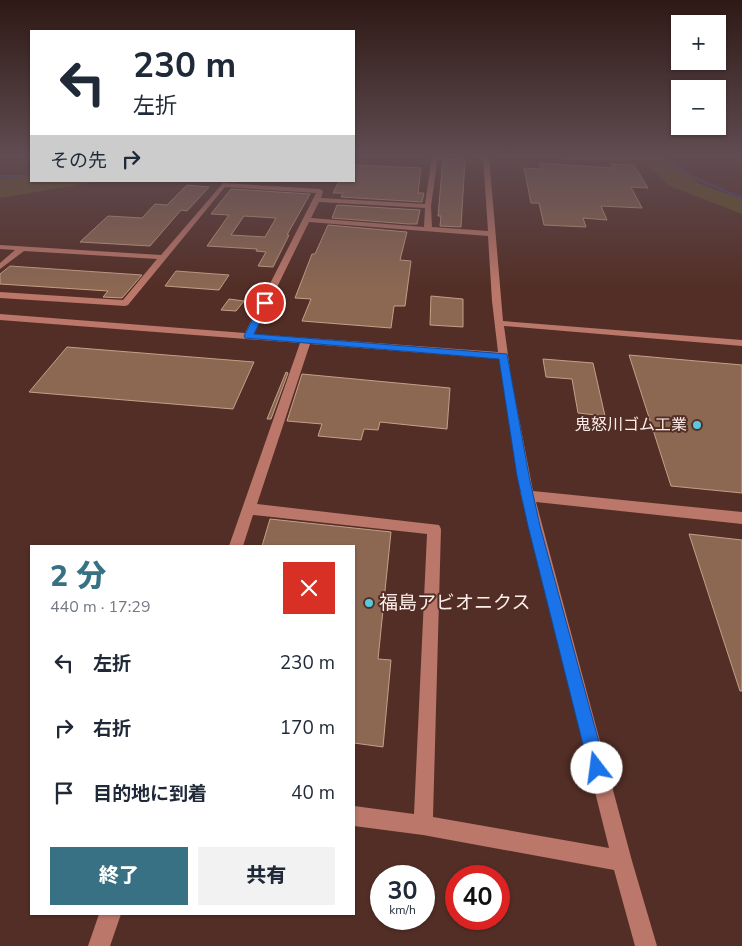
<!DOCTYPE html>
<html lang="ja">
<meta charset="utf-8">
<style>
:root{--surface:#fff;--page:#f2f2f3;--text:#1f2937;--muted:#747a83;--accent:#387183}
body{margin:0;font-family:"Nunito Sans","Noto Sans JP",sans-serif;background:var(--page);color:var(--text);height:100vh;display:flex;flex-direction:column;font-size:19px;white-space:nowrap}
*{box-sizing:border-box;margin:0}
p{font-size:16px;color:var(--muted)}
.icon{flex:none;width:28px;height:28px;fill:none;stroke:currentColor;stroke-width:2;stroke-linecap:round;stroke-linejoin:round}
.map{position:relative;flex:1;overflow:hidden}
.drawer{position:absolute;left:30px;top:545px;width:325px;height:370px;display:flex;flex-direction:column;background:var(--surface);border-radius:0px;box-shadow:0 1px 4px #0004}
.drawer>*{flex:none}
.top-card{position:absolute;left:30px;top:30px;width:325px;height:152px;border-radius:0px;box-shadow:0 1px 4px #0004;background:#fff;color:var(--text);overflow:hidden}
.buttons{position:absolute;left:671px;top:15px;display:grid;gap:10px}
.buttons a{display:grid;place-items:center;width:55px;height:55px;border-radius:0px;background:var(--surface);box-shadow:0 1px 4px #0004;font-size:25px}
.speed{position:absolute;left:370px;top:865px;display:flex;gap:10px;font-size:25px;font-weight:700;text-align:center}
.speed>*{display:grid;place-content:center;width:65px;height:65px;border-radius:50%;background:var(--surface);box-shadow:0 1px 4px #0004;line-height:1}
.speed small{font-size:12px;font-weight:400}
.speed .limit{border:8px solid #d22;background:#fff;color:#111}
.pin{position:absolute;display:grid;place-items:center;width:42px;height:42px;color:#fff;margin:-21px;border:2px solid #fff;border-radius:50%;box-shadow:0 1px 5px #0007}
.me{position:absolute;width:55px;margin:-28px;rotate:345deg;stroke-linejoin:round;filter:drop-shadow(0 0 4px #0008)}
.turn{display:flex;align-items:center;gap:18px;height:105px;padding:0 20px;font-size:22px}
.turn .icon{width:65px;height:65px;stroke-width:2.5}
.turn b{display:block;font-size:35px;line-height:42px}
.then{display:flex;align-items:center;height:48px;padding:0 20px;background:#0003;gap:10px;font-size:19px}
.round{display:grid;place-items:center;flex:none;width:52px;height:52px;border-radius:0px;background:var(--page)}
.summary{display:flex;align-items:center;justify-content:space-between;height:85px;padding:0 20px}
h1{font-size:30px;font-weight:800;line-height:38px;color:var(--accent)}
.cta{display:flex;gap:10px;margin-top:auto;padding:10px 20px}
.cta a{flex:1;height:58px;border-radius:0px;background:var(--accent);color:#fff;font-size:20px;font-weight:800;line-height:58px;text-align:center}
.cta a+a{background:var(--page);color:var(--text)}
ul{padding:0;list-style:none}
li{display:flex;align-items:center;gap:15px;height:65px;padding:0 20px}
li div{flex:1}
li b{display:block;font-size:19px}
li em{font-style:normal}
.map>svg:first-child{display:block}
.green{fill:#615220}
.lines{fill:none;stroke-linecap:round;stroke-linejoin:round}
.stream{stroke:#3a489b;stroke-width:2}
.building{fill:#8c6852;stroke:#c69f87;fill-rule:evenodd}
.minor{fill:#bb7769;fill-rule:evenodd}
.route{fill:#1a73e8;stroke:#114b97}
.poi-dot{fill:#56c9e0;stroke:#532e26;stroke-width:2}
.labels{text-anchor:middle;dominant-baseline:central;stroke-width:4;stroke-linejoin:round;paint-order:stroke}
.poi-label{font-size:16px;fill:#fcede9;stroke:#532e26;text-anchor:end}
.near-poi-label{font-size:19px;fill:#fcede9;stroke:#532e26;text-anchor:start}
</style>
<div class="map">
<svg width="742" height="946" viewBox="0 0 742 946">
<rect width="100%" height="100%" fill="#532e26"/>
<!-- green -->
<g class="green">
<path d="M497,156h165l38,28 42,15v15l-72,-28 -24,-22z"/>
<path d="M31,176v5h70l-101,17v-20z"/>
</g>
<g class="lines">
<!-- stream -->
<g class="stream">
<path d="M662,156l29,20 51,22"/>
<path d="M0,176h21l10,-3"/>
</g>
</g>
<!-- building -->
<g class="building">
<path d="M443,159l22,1 -4,67 -21,-1 1,-10h-3z"/>
<path d="M539,163l74,5 -2,-4 23,1 14,23 -17,-1 11,21 -41,-2 6,14 -24,-2 3,9 -42,-2 -5,-22h-8l-7,-35 17,1z"/>
<path d="M354,165l67,3 -3,25h6l-2,9 -81,-5 2,-4h-10l6,-12h15z"/>
<path d="M187,185l22,2 -22,24 -6,-1 -31,36 -70,-4 28,-26 34,2 13,-14 12,1z"/>
<path d="M231,189l79,5 -23,41h2l-16,32 -15,-1 8,-14 -10,-1 1,-2 -50,-3 22,-31 -18,-1zM244,216l32,2 -11,19 -34,-2z"/>
<path d="M337,205l83,5 -3,14h-8l-77,-6z"/>
<path d="M328,225l79,7 -7,28 11,1 -6,45h-11l-3,22 -89,-7 9,-22 -16,-1 17,-44h3z"/>
<path d="M10,266l132,9 -20,23 -19,-1 5,-6 -108,-7v-10z"/>
<path d="M176,271l53,4 -10,15 -54,-4z"/>
<path d="M431,296l32,3v28l-33,-2z"/>
<path d="M229,299l15,2 -8,10 -15,-1z"/>
<path d="M67,347l187,15 -21,47 -204,-17z"/>
<path d="M629,355l113,10v128l-71,-7z"/>
<path d="M543,359l50,4 12,53 -27,-3 -6,-34 -26,-2z"/>
<path d="M286,372l2,1 -17,46h-4z"/>
<path d="M302,374l148,14 -3,41 -67,-7 -2,8 -14,-1 -3,11 -43,-4 4,-12 -35,-3z"/>
<path d="M270,519l121,13 -13,127 13,1 -8,87 -29,-4v-197h-92z"/>
<path d="M689,534l53,6v151h-2z"/>
</g>
<g class="lines">
<!-- minor -->
<g class="minor">
<path d="M432,156h6l-7,50 1,21 56,4 -5,-75h6l14,165 239,19v6l-238,-20 7,51 22,114 209,21v12l-206,-22 96,359 25,85h-22l-21,-76 -191,-35 -69,-9v-20l60,8 13,-280 -174,-19 -10,31h-14l71,-203 -300,-23v-6l245,19 71,-140 -91,-6 -97,118 -3,1 -125,-8v-6l123,8 34,-41 -133,-8 -24,18v-6l15,-13 -15,-1v-4l161,10 62,-72 97,6 3,2 -2,7 104,6zM319,202l106,6 -1,19 -113,-9zM309,222l179,14 4,65 6,51 -244,-18zM310,344l189,15 22,137 88,352 -176,-31 8,-288 -2,-4 -182,-21z"/>
<path d="M99,914h22l-11,32h-22z"/>
</g>
</g>
<!-- sky -->
<linearGradient id="sky" x2="0" y2="1"><stop stop-color="#2e1915"/><stop offset="0.54" stop-color="#604c52"/><stop offset="1" stop-color="#604c52" stop-opacity="0"/></linearGradient>
<rect width="742" height="289" fill="url(#sky)"/>
<!-- route -->
<path class="route" d="M262,301l7,2 -15,31 253,20 22,122 11,50 66,242 -3,6 -6,2 -6,-2 -2,-6 -61,-242 -11,-50 -18,-117 -254,-21 -1,-2z"/>
<!-- markers -->
<g class="poi-dot">
<circle cx="697" cy="425" r="5"/>
<circle cx="369" cy="603" r="5"/>
</g>
<g class="labels">
<!-- poi labels -->
<g class="poi-label">
<text x="687" y="425">鬼怒川ゴム工業</text>
</g>
<!-- near-poi labels -->
<g class="near-poi-label">
<text x="379" y="603">福島アビオニクス</text>
</g>
</g>
</svg>
<div class="buttons">
<a>+</a>
<a>−</a>
</div>
<div class="speed"><div>30<small>km/h</small></div><div class="limit">40</div></div>
<div class="pin" style="left:265px;top:303px;background:#d93025"><svg class="icon" aria-label="arrive" viewBox="0 0 24 24"><path d="M6 21V4h12l-3 4 3 4H6"/></svg></div>
<svg class="me" style="left:597px;top:768px" viewBox="-20 -20 40 40"><circle r="19" fill="#fff"/><path d="M0-13L10 11 0 6-10 11z" fill="#1a73e8"/></svg>
<div class="top-card">
<div class="turn"><svg class="icon" aria-label="left" viewBox="0 0 24 24"><path d="M17 20v-9H6M10 6l-5 5 5 5"/></svg><div><b>230 m</b>左折</div></div>
<div class="then">その先<svg class="icon" aria-label="right" viewBox="0 0 24 24"><path d="M7 20v-9h11M14 6l5 5-5 5"/></svg></div>
</div>
<section class="drawer">
<div class="summary"><div><h1>2 分</h1><p>440 m · 17:29</p></div><a class="round" style="background:#d93025;color:#fff"><svg class="icon" aria-label="close" viewBox="0 0 24 24"><path d="M6 6l12 12M18 6L6 18"/></svg></a></div>
<ul>
<li><svg class="icon" aria-label="left" viewBox="0 0 24 24"><path d="M17 20v-9H6M10 6l-5 5 5 5"/></svg><div><b>左折</b></div><em>230 m</em></li>
<li><svg class="icon" aria-label="right" viewBox="0 0 24 24"><path d="M7 20v-9h11M14 6l5 5-5 5"/></svg><div><b>右折</b></div><em>170 m</em></li>
<li><svg class="icon" aria-label="arrive" viewBox="0 0 24 24"><path d="M6 21V4h12l-3 4 3 4H6"/></svg><div><b>目的地に到着</b></div><em>40 m</em></li>
</ul>
<div class="cta"><a>終了</a><a>共有</a></div>
</section>
</div>
